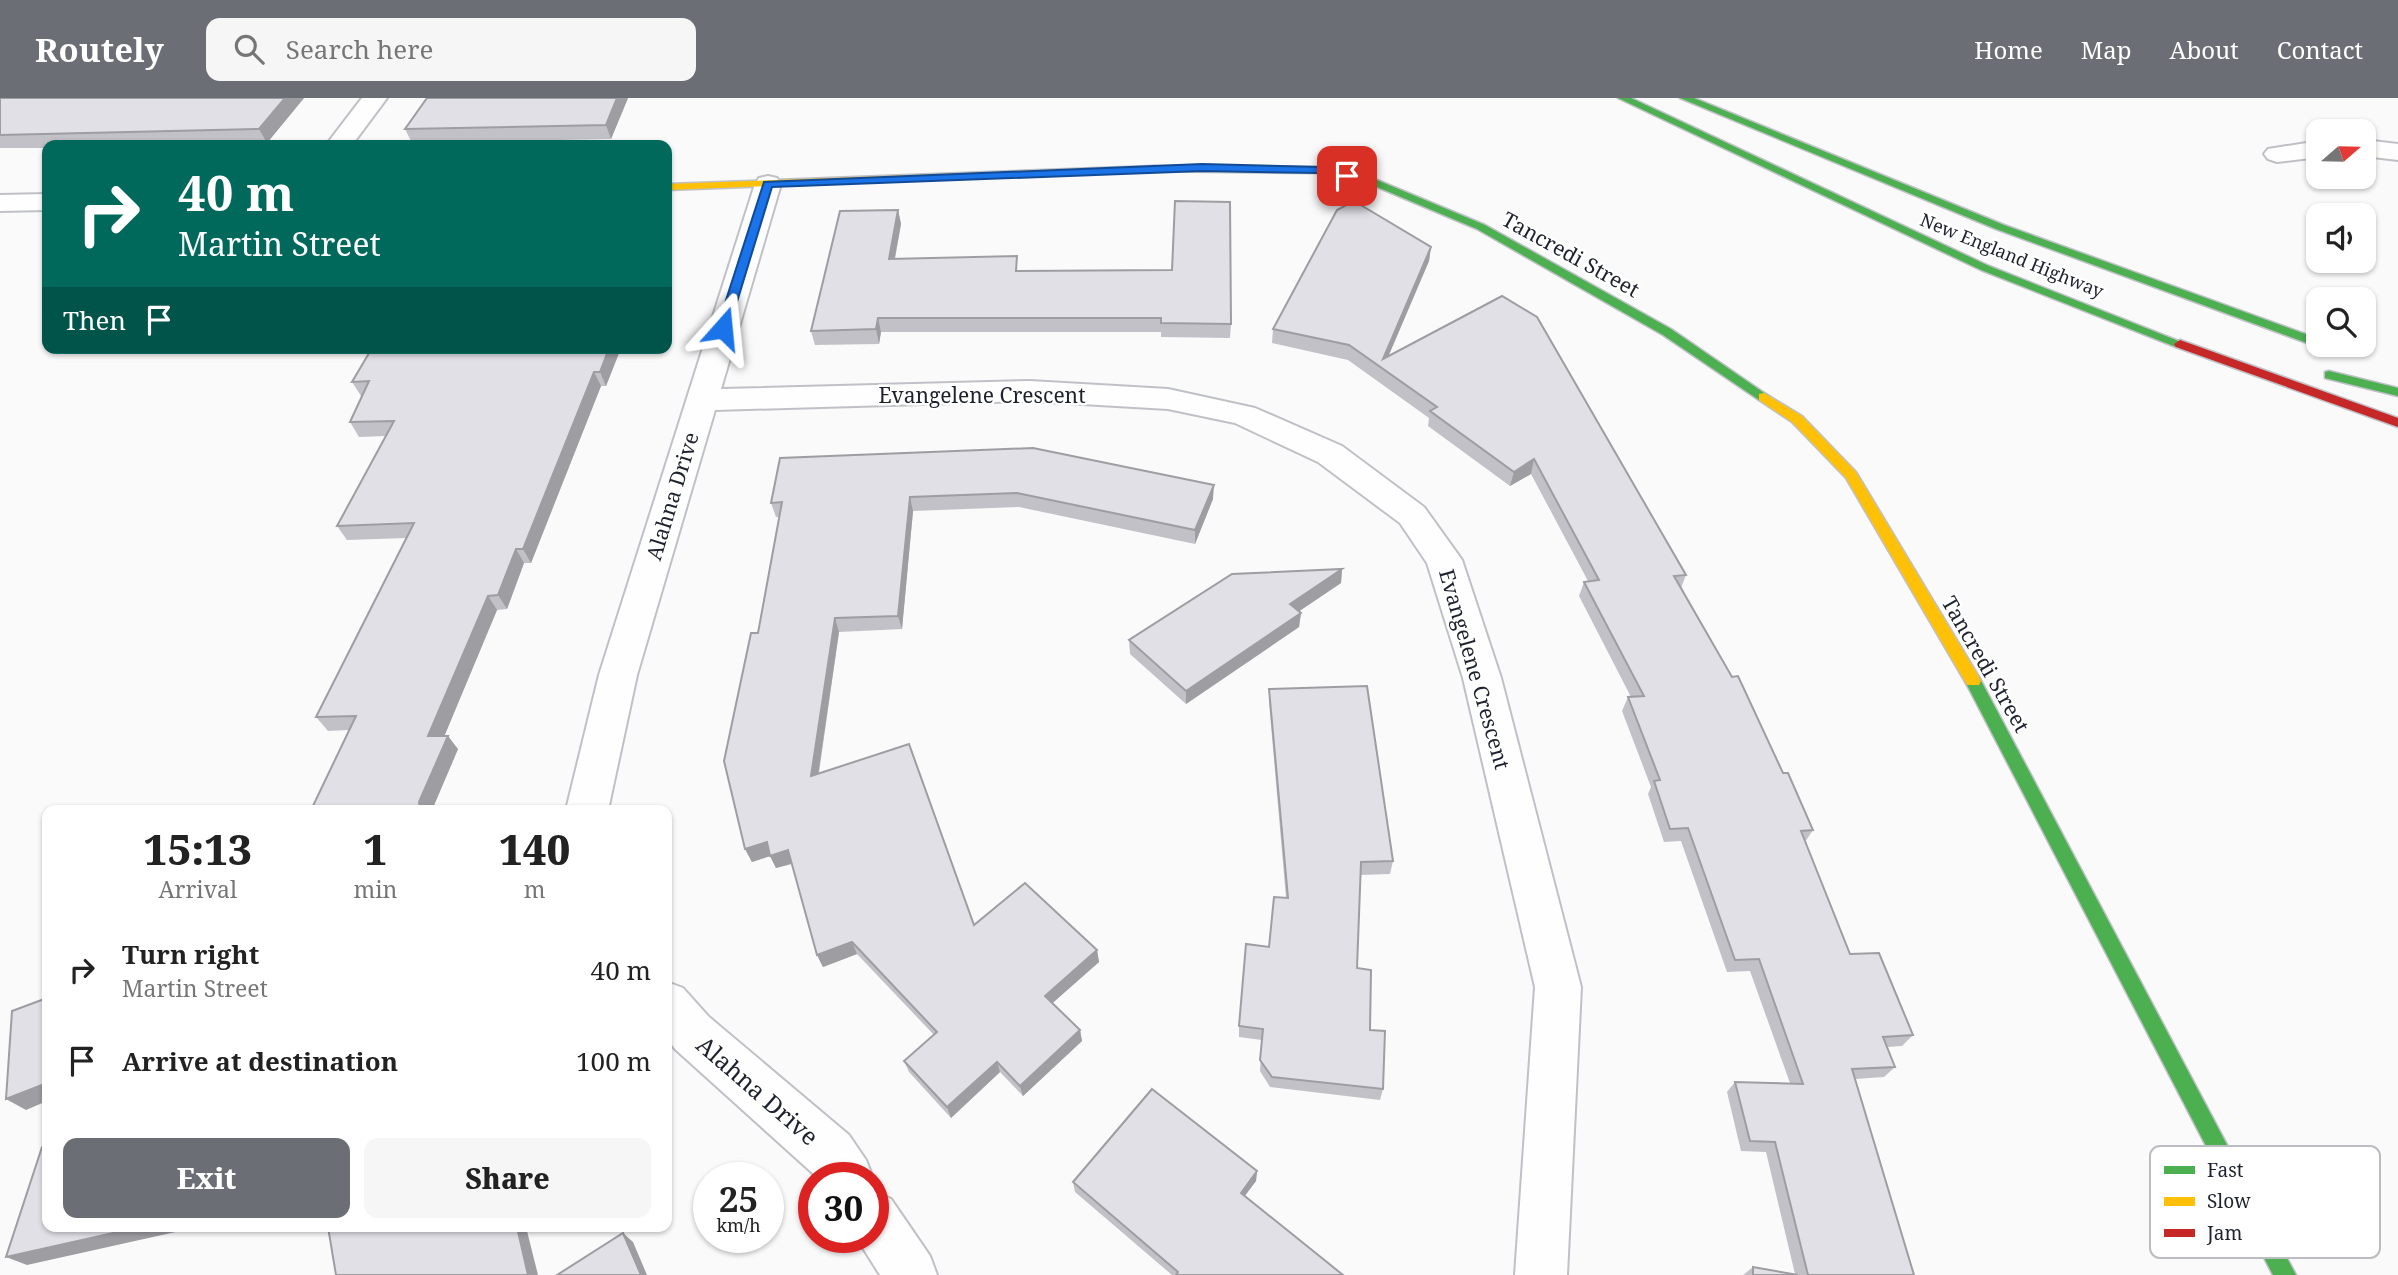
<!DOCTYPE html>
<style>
:root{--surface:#fff;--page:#f6f6f6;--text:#222;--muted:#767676;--accent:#6b6e75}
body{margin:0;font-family:"Noto Serif",serif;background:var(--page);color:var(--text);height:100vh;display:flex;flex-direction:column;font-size:26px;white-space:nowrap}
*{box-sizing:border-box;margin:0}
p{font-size:23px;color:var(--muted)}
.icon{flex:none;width:38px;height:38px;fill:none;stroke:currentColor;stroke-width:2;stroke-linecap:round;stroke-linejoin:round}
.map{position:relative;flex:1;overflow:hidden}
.sheet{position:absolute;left:42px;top:707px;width:630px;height:427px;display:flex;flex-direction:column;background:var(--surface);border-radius:14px;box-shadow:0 2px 5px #0004}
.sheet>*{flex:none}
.hud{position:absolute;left:42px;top:42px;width:630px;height:214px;border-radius:14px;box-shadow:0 2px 5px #0004;background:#00695c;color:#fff;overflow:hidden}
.needle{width:46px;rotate:70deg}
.tools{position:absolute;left:2306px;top:21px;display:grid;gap:14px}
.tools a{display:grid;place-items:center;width:70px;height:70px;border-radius:14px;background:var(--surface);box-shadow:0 2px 5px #0004;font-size:35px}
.speed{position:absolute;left:693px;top:1064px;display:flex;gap:14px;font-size:35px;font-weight:700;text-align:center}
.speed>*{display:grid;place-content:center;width:91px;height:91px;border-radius:50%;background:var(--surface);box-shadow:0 2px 5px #0004;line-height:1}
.speed small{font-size:18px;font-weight:400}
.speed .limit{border:10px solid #d22;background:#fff;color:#111}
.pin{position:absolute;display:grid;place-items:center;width:60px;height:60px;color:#fff;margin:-30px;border-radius:14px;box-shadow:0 4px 10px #0006}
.me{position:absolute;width:77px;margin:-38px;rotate:18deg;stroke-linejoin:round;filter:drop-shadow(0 0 5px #0008)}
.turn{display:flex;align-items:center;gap:24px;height:147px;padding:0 21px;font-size:32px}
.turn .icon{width:91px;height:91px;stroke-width:2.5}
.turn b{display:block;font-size:49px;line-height:60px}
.then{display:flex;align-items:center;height:66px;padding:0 21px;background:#0003;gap:14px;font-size:26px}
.eta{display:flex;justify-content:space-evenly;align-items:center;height:119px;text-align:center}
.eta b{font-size:42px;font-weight:800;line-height:49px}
.button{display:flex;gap:14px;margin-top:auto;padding:14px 21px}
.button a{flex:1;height:80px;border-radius:14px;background:var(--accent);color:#fff;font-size:28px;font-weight:800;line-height:80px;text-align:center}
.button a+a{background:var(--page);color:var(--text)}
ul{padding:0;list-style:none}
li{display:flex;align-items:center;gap:21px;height:91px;padding:0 21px}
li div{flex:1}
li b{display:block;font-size:26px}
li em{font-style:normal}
header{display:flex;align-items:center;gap:42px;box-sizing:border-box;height:98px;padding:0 35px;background:var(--accent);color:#fff}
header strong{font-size:33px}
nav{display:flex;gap:38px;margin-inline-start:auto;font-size:24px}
.search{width:490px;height:63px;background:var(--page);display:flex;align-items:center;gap:18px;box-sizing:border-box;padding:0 24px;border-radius:14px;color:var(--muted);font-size:26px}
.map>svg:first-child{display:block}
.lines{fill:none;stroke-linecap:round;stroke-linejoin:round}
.street-casing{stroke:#bfc1c7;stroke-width:4}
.fast-casing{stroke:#bfc1c7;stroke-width:3}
.slow-casing{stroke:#bfc1c7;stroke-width:3}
.jam-casing{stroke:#bfc1c7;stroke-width:3}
.street{fill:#fefefe;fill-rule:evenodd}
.fast{fill:#4caf50;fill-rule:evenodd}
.slow{fill:#ffc107;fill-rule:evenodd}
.jam{fill:#c62828;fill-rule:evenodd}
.wall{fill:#c2c1c7}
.shaded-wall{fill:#9e9da2}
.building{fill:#e1e0e7;stroke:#9e9da2;stroke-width:2}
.route{fill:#1a73e8;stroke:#114b97;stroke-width:2}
.labels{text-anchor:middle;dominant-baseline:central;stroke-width:5;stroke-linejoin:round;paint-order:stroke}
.far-street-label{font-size:18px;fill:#1e222e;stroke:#fff}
.street-label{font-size:21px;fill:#1e222e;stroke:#fff}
.near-street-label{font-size:24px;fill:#1e222e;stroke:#fff}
.key{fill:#fff;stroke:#bcbdc0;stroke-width:2}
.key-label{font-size:19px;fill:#1e222e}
</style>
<header>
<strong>Routely</strong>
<div class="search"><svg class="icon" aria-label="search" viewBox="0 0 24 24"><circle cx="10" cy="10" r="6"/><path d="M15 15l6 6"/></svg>Search here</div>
<nav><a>Home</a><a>Map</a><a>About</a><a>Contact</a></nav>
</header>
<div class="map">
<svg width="2398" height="1177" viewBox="0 0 2398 1177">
<rect width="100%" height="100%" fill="#fafafa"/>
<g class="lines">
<!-- street casing -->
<g class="street-casing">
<g id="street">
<path d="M362,0h25l-35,47h-26z"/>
<path d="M2364,42l34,4v16l-34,-4z"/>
<path d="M2319,43v16l-42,5 -9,-3 -4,-5 4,-5z"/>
<path d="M768,78l9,2 4,6 -60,205 309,-8 138,8 87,19 87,38 82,61 38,53 39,118 80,309 -14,288h-52l20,-288 -72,-309 -36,-115 -27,-40 -82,-61 -83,-39 -67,-14 -138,-8 -315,9 -78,265 -29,135h-42l33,-135 156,-491 4,-6z"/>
<path d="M47,96v16l-47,1v-16z"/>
<path d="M667,884l16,6 26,29 140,118 17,25 7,18h-55l-143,-129 -8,-11z"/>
<path d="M873,1093l18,8 39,57 7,19h-57l-24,-38h17z"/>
</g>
</g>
<!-- fast casing -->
<g class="fast-casing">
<g id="fast">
<path d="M1618,0h13l358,168 197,78 -2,3h-8l-195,-77z"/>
<path d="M1680,0h14l310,127 315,114v6h5l-9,1 -319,-117z"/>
<path d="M1154,68l166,1 57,13 108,45 186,104 99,68 -1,3h-10l-96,-65 -186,-106 -107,-45 -50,-11 -170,-2v-4z"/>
<path d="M2329,273l69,17v8l-73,-18v-6z"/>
<path d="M1973,577l6,2 317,598h-23l-308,-594 2,-4z"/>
</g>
</g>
<!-- slow casing -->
<g class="slow-casing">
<g id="slow">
<path d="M1154,68l4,1v4l-491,19v-6z"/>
<path d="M1764,295l38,23 54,56 123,205 2,4 -2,4h-12l-121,-207 -54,-56 -33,-22v-6z"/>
</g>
</g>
<!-- jam casing -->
<g class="jam-casing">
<path id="jam" d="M2180,242l218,78v9l-222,-80 -2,-3z"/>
</g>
<!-- street -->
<use href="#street" class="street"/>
<!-- fast -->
<use href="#fast" class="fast"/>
<!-- slow -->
<use href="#slow" class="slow"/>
<!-- jam -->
<use href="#jam" class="jam"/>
</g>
<!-- wall -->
<g class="wall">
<path d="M0,0h304l-37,45 -108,2h-112v3h-47z"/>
<path d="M427,0h201l-17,41 -199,4 -7,-14z"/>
<path d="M898,112l3,14 -6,35 124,12 212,53 -1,14 -69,-1v-5h-280l-2,12 -64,1 -4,-14z"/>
<path d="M1431,149l-2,14 -41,95 114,-60 184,279 -5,13 132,242 -8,12 45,112 63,81 -11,11 -15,1 8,20 -11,10 -29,2 59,196h-171l10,-8 42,7 -29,-122 -25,-1 -14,-59 8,-10 55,1 -40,-112 -23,1 -46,-131 -17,1 -16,-48 3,-7 -29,-76 6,-14h3l-52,-101 5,-14 4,-1 -57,-107 -21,12 -82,-60 1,-8 -81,-58 -76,-17 1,-14z"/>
<path d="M621,250l-15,38h-5l-70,177h-7l-17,46 -10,1 -53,126 14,13 -26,61h-121l38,-80 -21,1 -12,-14 91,-179 -60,2 -10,-14 49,-90 -27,1 -9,-15 12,-26h-1l-9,-14z"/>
<path d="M780,360l433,41 -18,45 -176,-37 -106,4 -11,118 -63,3 -20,141 155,152 123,25 2,12 -47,41 28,27 2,11 -59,55 -23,-24 -49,46 -42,-46 -5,-11 30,-26 -77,-81 -34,13 -6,-12 -25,-91 -16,4 -6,-12 -18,6 -7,-13 13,-216 22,-116h-4l-5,-14z"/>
<path d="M1342,471l-1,14 -43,29 3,1 -2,14 -113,77 -56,-50 -1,-14z"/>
<path d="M1269,591l124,172 -3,13 -30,1 -3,93 26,121 -3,11 -110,-13 -10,-16 2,-31 -23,-3v-11l30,-79 17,-49 -17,-196z"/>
<path d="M1257,1073l-1,10 -11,15 98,79h-171l-97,-83 -2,-10z"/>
</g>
<!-- shaded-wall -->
<g class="shaded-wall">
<path d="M285,0h19l-37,45 -8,-14z"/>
<path d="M617,0h11l-17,41 -5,-14z"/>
<path d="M898,112l3,14 -9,49 -3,-14z"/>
<path d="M1431,149l-2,14 -46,108v-10z"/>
<path d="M878,220l3,14 -2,12 -3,-15z"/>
<path d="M609,250h12l-15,38 -6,-14z"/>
<path d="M594,274l7,14 -70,177 -8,-14z"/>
<path d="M1534,361l-3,15 -21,12 4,-14z"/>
<path d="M1214,387l-1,14 -18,45v-14z"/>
<path d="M910,399l3,14 -11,118 -4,-13z"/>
<path d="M516,451l8,14 -17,46 -9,-14z"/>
<path d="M1342,471l-1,14 -52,35 1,-14z"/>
<path d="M488,498l9,14 -58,139 -11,-13z"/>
<path d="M1301,515l-2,14 -113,77v-13z"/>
<path d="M835,520l4,14 -23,157 -5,-13z"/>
<path d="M448,638l10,13 -26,61h-12l-1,-8z"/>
<path d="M767,744l6,13 -21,7 -7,-13z"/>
<path d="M788,752l6,13 -18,5 -6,-12z"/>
<path d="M852,844l5,12 -34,13 -6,-12z"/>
<path d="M1097,852l2,12 -52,46 -2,-12z"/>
<path d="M1080,932l2,11 -59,55 -3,-10z"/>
<path d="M997,964l3,10 -49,46 -4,-11z"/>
<path d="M47,985v18l-21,9 -20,-11z"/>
<path d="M1257,1073l-1,10 -16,21 1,-9z"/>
<path d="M140,1129h58l-171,38 -21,-8z"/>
<path d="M517,1129h9l12,48h-10z"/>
<path d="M623,1135l10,9 14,33h-6z"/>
</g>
<!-- building -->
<g class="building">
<path d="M0,0h285l-26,31 -259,6z"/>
<path d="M427,0h190l-11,27 -201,4z"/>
<path d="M1175,103l55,1 1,122 -70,-1v-5h-283l-2,11 -65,2 29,-120 58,-1 -9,49 128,-3 -1,15 156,-1z"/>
<path d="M1354,103l77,46 -48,112 119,-63 35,21 149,258 -12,1 58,101 6,-1 45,97h5l25,57 -12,1 49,123 29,-1 34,82 -30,2 12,30 -43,2 62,206h-106l-33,-133 -25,-1 -15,-59 68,2 -44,-125 -24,1 -47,-132 -18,1 -16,-48 6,-1 -32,-83 16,-1 -60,-114 15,-2 -65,-121 -20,13 -84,-61 7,-4 -88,-62 -76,-16 64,-119z"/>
<path d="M372,250h237l-9,24h-6l-71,177h-7l-18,46 -10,1 -60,140h20l-29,66 1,8h-109l45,-94 -40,1 98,-194 -77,3 57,-105 -44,1 19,-41 -17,1z"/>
<path d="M1033,350l181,37 -19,45 -178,-37 -107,4 -12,119 -63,2 -24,158 98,-32 65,181 51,-42 72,67 -52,46 35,34 -60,56 -23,-24 -50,45 -43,-46 33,-29 -85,-90 -35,13 -29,-105 -18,6 -3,-14 -22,7 -21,-88 27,-128h7l24,-131 -11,1 9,-45z"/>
<path d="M1342,471l-52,35 11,9 -115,78 -57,-51 103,-66z"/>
<path d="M1367,588l26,175 -32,1 -4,106 14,2 -1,60 15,1 -2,58 -111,-12 -12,-17 3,-31 -24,-3 7,-82 23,3 5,-50 14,1 -19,-209z"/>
<path d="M47,900v85l-41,16 6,-88z"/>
<path d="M1152,991l105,82 -16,22 102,82h-167l2,-3 -105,-90z"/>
<path d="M47,1048v81h93l-134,30 36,-110z"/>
<path d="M328,1129h189l11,48h-192z"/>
<path d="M623,1135l18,42h-84z"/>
<path d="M1753,1169l45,8h-45z"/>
</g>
<!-- route -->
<path class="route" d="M1202,66l118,3 32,9 -5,3 -27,-6 -118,-2 -430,16 -43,141 -6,4 -6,-4 47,-146z"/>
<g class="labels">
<!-- far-street labels -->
<g class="far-street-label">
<text transform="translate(2012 157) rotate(22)">New England Highway</text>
</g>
<!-- street labels -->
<g class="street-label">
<text transform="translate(1571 156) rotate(29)">Tancredi Street</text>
<text x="982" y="297">Evangelene Crescent</text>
<text transform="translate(672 398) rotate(-73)">Alahna Drive</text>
<text transform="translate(1986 566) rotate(60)">Tancredi Street</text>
<text transform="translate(1475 571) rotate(74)">Evangelene Crescent</text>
</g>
<!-- near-street labels -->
<g class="near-street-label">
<text transform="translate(758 992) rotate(41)">Alahna Drive</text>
</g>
</g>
<!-- legend -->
<rect x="2150" y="1048" width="230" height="112" rx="10" class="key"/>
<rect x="2164" y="1068" width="31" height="8" fill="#4caf50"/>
<rect x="2164" y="1099" width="31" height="9" fill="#ffc107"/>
<rect x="2164" y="1131" width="31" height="8" fill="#c62828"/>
<g class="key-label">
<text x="2207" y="1079">Fast</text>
<text x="2207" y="1110">Slow</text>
<text x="2207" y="1142">Jam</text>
</g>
</svg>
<div class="tools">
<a><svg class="needle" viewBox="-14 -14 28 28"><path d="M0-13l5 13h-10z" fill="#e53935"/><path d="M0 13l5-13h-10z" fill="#767676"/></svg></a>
<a><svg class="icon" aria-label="sound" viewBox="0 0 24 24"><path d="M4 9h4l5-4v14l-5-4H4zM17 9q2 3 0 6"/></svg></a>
<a><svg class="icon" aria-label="search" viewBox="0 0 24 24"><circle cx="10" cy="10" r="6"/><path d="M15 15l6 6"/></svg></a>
</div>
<div class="speed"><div>25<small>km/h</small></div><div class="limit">30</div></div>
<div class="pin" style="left:1347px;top:78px;background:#d93025"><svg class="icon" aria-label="arrive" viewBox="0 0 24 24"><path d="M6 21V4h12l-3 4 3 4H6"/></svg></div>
<svg class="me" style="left:723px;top:230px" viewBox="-20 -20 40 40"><path d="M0-17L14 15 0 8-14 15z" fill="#1a73e8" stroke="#fff" stroke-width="4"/></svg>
<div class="hud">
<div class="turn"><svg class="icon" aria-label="right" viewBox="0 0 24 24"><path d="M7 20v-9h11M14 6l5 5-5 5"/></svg><div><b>40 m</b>Martin Street</div></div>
<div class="then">Then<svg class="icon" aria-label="arrive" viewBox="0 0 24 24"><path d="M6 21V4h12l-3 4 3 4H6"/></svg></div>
</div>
<section class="sheet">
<div class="eta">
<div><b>15:13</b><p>Arrival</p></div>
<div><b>1</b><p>min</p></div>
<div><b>140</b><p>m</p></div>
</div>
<ul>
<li><svg class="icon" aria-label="right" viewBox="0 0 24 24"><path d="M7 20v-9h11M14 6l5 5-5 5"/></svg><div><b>Turn right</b><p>Martin Street</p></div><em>40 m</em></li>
<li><svg class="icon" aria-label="arrive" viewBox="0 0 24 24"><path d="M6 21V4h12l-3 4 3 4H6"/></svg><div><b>Arrive at destination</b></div><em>100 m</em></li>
</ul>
<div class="button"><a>Exit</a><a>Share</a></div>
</section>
</div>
